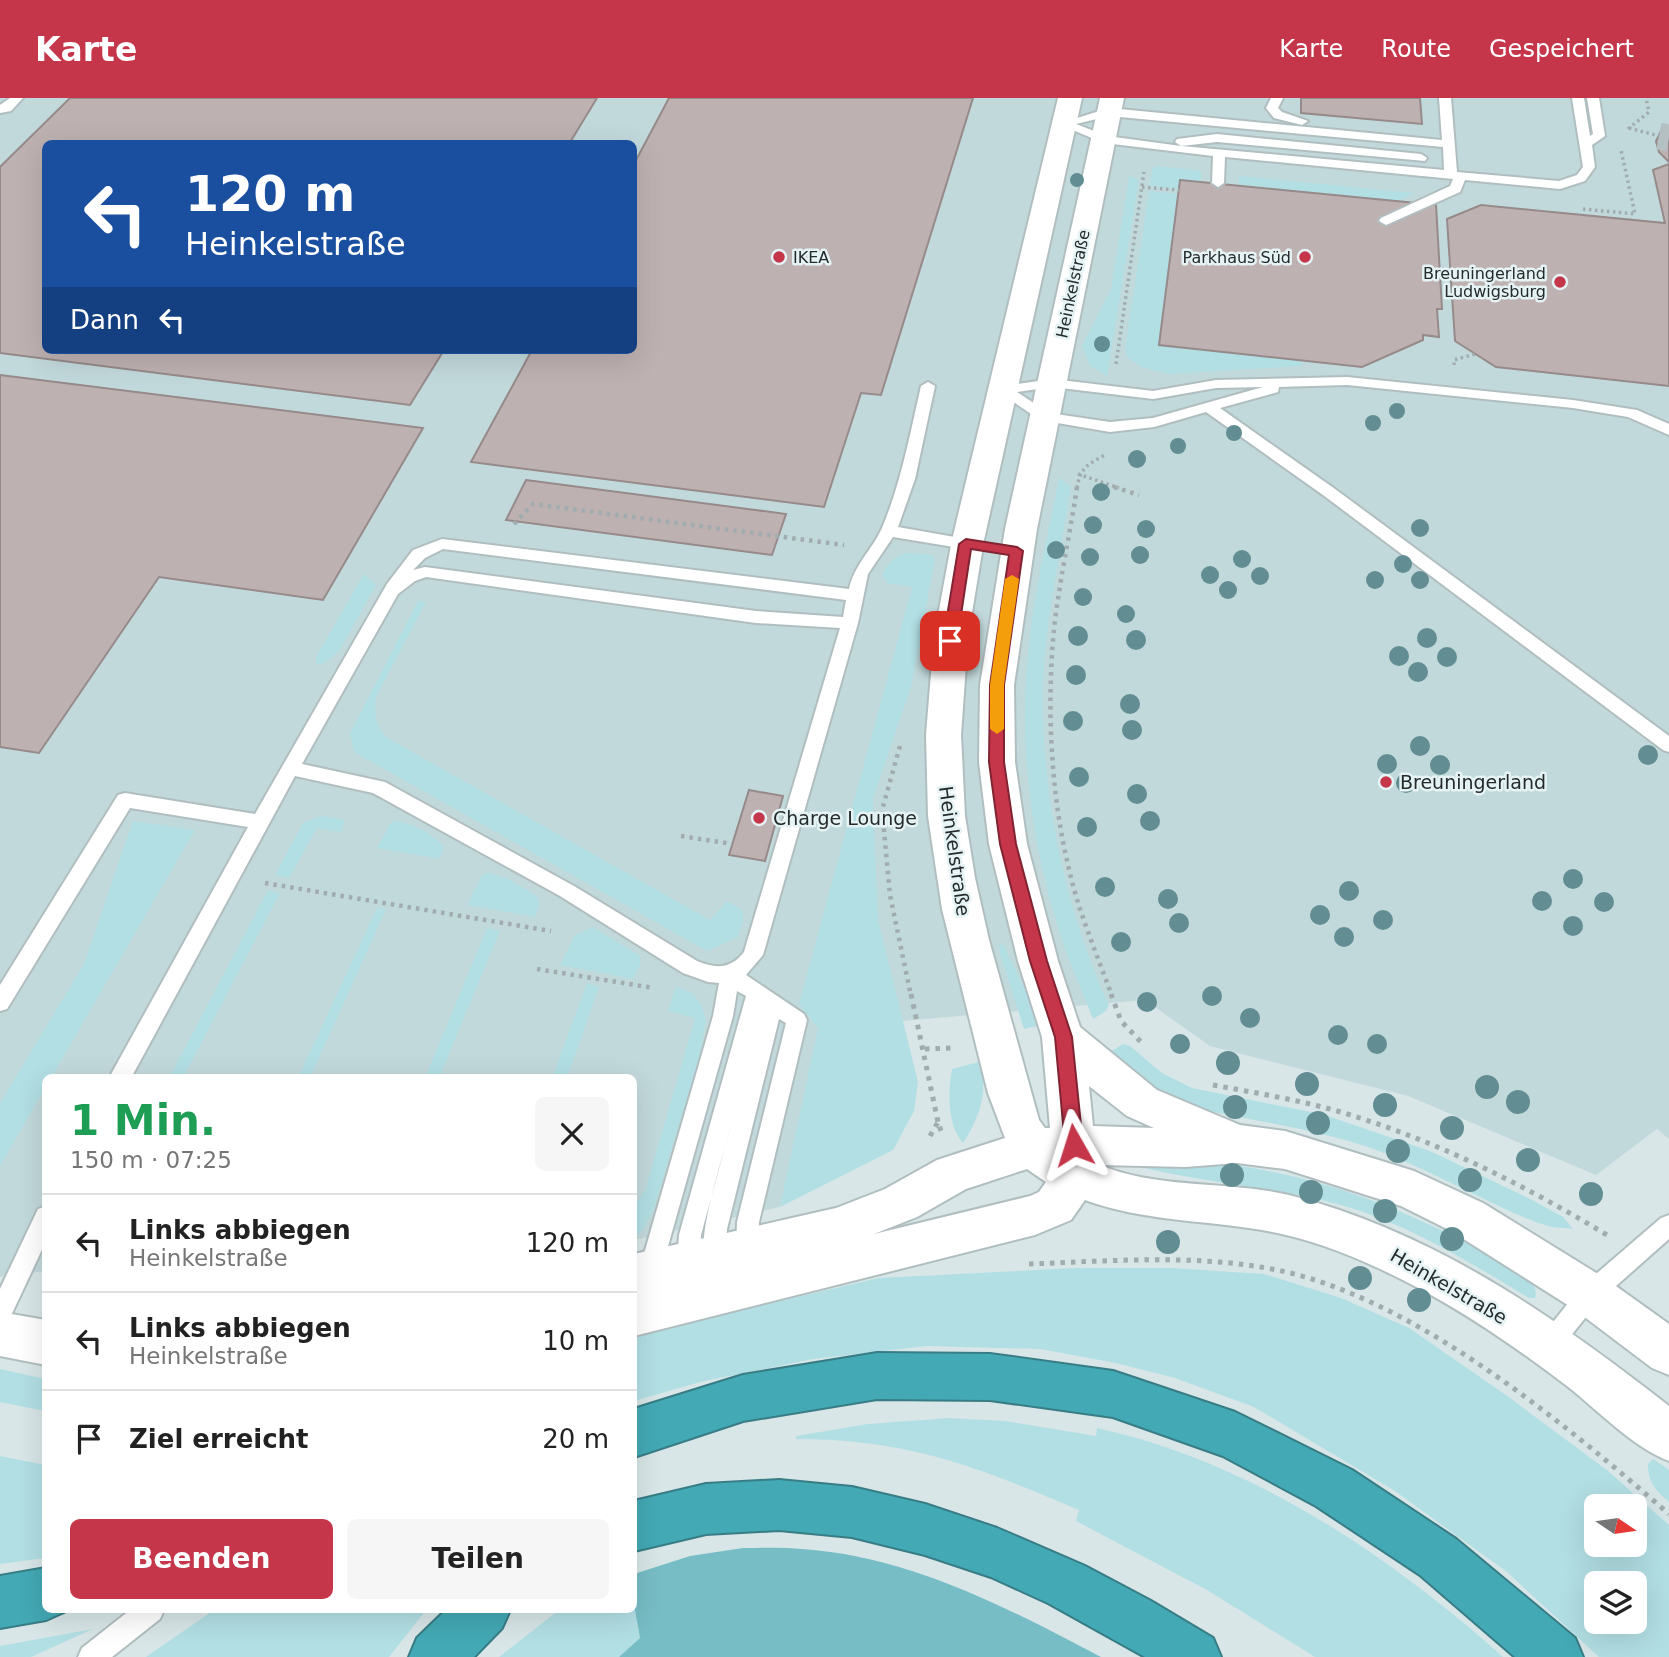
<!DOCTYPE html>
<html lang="de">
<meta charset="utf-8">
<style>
:root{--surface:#fff;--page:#f6f6f6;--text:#222;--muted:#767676;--line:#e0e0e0;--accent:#c6364b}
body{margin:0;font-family:"DejaVu Sans",sans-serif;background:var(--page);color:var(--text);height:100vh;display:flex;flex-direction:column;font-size:26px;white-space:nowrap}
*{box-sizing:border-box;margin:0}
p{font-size:23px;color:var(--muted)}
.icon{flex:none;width:38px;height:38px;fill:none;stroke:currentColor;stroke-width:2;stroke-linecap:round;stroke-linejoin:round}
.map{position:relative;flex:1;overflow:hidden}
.drawer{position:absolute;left:42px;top:976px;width:595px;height:539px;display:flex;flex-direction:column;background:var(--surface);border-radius:10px;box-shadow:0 7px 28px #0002}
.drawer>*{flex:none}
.guide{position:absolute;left:42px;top:42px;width:595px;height:214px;border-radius:10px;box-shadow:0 7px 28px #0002;background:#1a4fa0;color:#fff;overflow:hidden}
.needle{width:46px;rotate:103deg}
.buttons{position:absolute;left:1584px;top:1396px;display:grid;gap:14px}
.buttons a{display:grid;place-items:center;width:63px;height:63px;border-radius:10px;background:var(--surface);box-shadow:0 7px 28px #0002;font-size:35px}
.pin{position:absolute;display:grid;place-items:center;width:60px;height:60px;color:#fff;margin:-30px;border-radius:14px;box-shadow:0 4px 10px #0006}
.me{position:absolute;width:77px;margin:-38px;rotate:354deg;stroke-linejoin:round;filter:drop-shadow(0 0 5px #0008)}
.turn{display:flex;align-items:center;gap:24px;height:147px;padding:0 28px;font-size:32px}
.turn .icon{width:91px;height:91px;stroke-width:2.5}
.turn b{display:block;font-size:49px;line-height:60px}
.then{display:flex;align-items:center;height:66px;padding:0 28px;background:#0003;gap:14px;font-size:26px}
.round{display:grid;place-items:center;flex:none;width:74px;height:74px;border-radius:10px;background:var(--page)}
.head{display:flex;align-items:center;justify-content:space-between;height:119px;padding:0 28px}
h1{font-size:42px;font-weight:700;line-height:52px;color:#1e9e55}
.primary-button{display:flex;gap:14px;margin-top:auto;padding:14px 28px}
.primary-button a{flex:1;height:80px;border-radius:10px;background:var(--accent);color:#fff;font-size:28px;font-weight:700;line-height:80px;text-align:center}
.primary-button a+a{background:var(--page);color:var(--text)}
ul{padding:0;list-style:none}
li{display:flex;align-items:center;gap:21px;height:98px;padding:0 28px;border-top:2px solid var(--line)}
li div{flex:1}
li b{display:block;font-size:26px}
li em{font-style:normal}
header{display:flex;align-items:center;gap:42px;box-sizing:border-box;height:98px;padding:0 35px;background:var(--accent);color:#fff}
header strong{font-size:33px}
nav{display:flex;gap:38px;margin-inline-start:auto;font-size:24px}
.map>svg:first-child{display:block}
.built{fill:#c2d9db;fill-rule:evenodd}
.green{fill:#b2dfe4;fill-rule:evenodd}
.forest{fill:#77bdc5}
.building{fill:#beb1b1;stroke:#968a8a;stroke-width:2}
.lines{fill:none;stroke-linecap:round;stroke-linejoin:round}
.street-tunnel{stroke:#b4c0c2;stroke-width:27;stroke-dasharray:27 14;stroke-linecap:butt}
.lane-casing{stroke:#b1bec0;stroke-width:4}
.street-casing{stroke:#b1bec0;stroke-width:4}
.highway-casing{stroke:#387d85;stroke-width:4}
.path-far2{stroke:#a1acae;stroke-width:3.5;stroke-dasharray:2.5 3.5;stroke-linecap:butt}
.path-far1{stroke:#a1acae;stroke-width:4.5;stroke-dasharray:3.5 5;stroke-linecap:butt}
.path{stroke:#a1acae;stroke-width:5;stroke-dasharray:4.5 6;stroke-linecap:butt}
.lane{fill:#fff;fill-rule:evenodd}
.street{fill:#fff;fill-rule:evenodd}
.highway{fill:#43a9b5;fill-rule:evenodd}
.tree{fill:#628e93}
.route{fill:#c6364b;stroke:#812331;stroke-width:2}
.slow{fill:#f59e0b}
.poi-dot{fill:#c6364b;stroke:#e5f3f5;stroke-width:2.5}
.labels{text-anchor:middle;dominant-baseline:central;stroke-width:5;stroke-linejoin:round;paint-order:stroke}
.far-poi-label{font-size:16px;fill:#252a2b;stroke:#e5f3f5;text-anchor:end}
.far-street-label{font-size:16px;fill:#252a2b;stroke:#e5f3f5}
.poi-label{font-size:19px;fill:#252a2b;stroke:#e5f3f5;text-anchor:start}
.street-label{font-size:19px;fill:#252a2b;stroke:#e5f3f5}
</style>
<header>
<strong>Karte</strong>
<nav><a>Karte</a><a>Route</a><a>Gespeichert</a></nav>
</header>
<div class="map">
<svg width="1669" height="1559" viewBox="0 0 1669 1559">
<rect width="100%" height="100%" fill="#d8e6e8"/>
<!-- built -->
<path class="built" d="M0,0h1669v1041l-12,-10 -61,46 -188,-79 -198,-50 -65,-46 -325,28 -40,179 -146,33v-162h-588l-1,193 -45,6zM46,46h588v206h-588z"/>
<!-- green -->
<g class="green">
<path d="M1157,68l44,5v11l-21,-2 -1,9 -30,-3 4,-19z"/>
<path d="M1129,78l10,4 -32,196 -17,-10 -8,-20 29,-57z"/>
<path d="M1239,78l175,17 -17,8 -159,-16z"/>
<path d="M1149,93l29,3 -19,151 142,16 1,5 -132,8 -29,-7 -14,-10 -2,-8z"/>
<path d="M1059,380l12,8c-11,71 -28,144 -28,215 0,101 24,213 66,304l-3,6 -13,8c-12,-32 -27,-63 -36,-95 -25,-82 -37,-171 -30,-257 4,-64 20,-127 32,-189z"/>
<path d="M909,455l24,2 2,4 -24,128 -38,112 5,121 40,162 -4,29 -21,39 -113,57 38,-179 -19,-24 113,-417 -25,-4 -5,-8c6,-12 13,-20 27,-22z"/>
<path d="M364,476l12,11 -37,66 -17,14 -6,-2v-6z"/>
<path d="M418,503l8,1 -50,95c-2,16 -1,27 10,40l324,183 17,-19 15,9 1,10 -5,17 -31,14 -353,-199 -4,-19z"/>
<path d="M322,718l23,4 -4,12 -24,-4 -28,50 -14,-3 28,-52z"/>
<path d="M133,723l62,9 -144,248h-5l-1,10 -45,78v-63l84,-139z"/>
<path d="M394,723c17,1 40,13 50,27l-4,11 -63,-11 13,-24z"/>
<path d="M487,775l20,5 30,18 3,8 -5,13 -68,-12 14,-28z"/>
<path d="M268,792l12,3 -97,185h-14z"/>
<path d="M377,810l9,1 -76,169h-12z"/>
<path d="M593,829l47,29v9l-7,14 -73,-14 15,-30z"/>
<path d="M487,830l13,3 -61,147h-14z"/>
<path d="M1003,846l29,60 6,22 -14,3 -24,-75 -1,-9z"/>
<path d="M587,885l12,4 -32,91h-15z"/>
<path d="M676,888l16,7 9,11 5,16 -7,38 -45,150 -10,20 -10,11v-32l12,-19 49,-170 -27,-7z"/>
<path d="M1123,946l7,2 32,27 30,15 133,27 105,36 100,48 33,18 10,12 -21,-2 -17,-5c-58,-24 -111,-56 -170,-76 -39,-13 -80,-20 -120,-28 -29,-6 -60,-10 -86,-25 -18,-10 -34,-27 -49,-41z"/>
<path d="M979,964c11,27 -1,59 -16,81 -16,-18 -15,-51 -11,-74z"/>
<path d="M1214,1064c107,14 190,45 283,98 13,7 44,20 38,38h-6c-58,-35 -126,-77 -192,-94 -67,-18 -137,-21 -204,-39z"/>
<path d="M1076,1170h94l94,6 77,24 68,30 97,67 102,76 61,54v132h-70l-92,-85 -112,-81 -141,-84 -79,-29 -59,-15 -76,-14 -113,-3 -114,13 -113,23 -66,19v-66l245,-57zM1596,1409h38v38h-38zM1596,1486h38v38h-38z"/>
<path d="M0,1271l45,10v32l-45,-9z"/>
<path d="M949,1320l56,3 91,15 1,-8c152,33 291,126 406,229h-188l-108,-67 -131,-69 3,-11c-101,-43 -171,-71 -283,-71v-3l72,-12z"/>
<path d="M0,1358l45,9v93l-45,6z"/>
<path d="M1653,1361l16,11v32c-14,-12 -21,-20 -21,-38z"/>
<path d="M634,1507l6,33 -21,19h-120l60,-47h75z"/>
<path d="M214,1512h212l-37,47h-243z"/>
<path d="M93,1531l-62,28h-31v-11z"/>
</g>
<!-- forest -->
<path class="forest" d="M743,1450c20,0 40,-1 59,1 107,7 206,59 299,108h-482l21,-19 -6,-33v-31l56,-18z"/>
<!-- building -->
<g class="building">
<path d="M70,0h527l-28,46h-523v206h398l-34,55 -410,-52v-186z"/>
<path d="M669,0h304l-92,297 -20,-2 -37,114 -353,-45 61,-112h102v-186z"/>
<path d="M1301,0h119l2,26 -121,-11z"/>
<path d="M1669,28v36l-10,-10 -3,-11 5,-10z"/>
<path d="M1669,66v222l-173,-19 -41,-26 -8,-122 34,-14 184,18 -12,-53z"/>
<path d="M1180,82l256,25 6,104h-5l2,28 -16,-2v5l-61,27 -203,-22z"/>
<path d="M0,277l423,53 -100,172 -164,-23 -120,176 -39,-6z"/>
<path d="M526,382l260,34 -14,41 -266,-35z"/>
<path d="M749,692l34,6 -18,65 -36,-6z"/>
</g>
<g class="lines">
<!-- street-tunnel -->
<path class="street-tunnel" d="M1659,38l10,2"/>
<!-- lane casing -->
<g class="lane-casing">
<g id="lane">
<path d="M10,0h13l-12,13 -11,2v-8z"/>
<path d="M1271,0h12l-5,10 4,4 26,9 -6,4 -28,-7 -8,-10z"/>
<path d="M1439,0h12l6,74 102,9 18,-6 6,-8 -11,-69h12l6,38 3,-2 -6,-36h12l6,38 -13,9 3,22 -10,14 -25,8 -95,-9 -5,12 -74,33 -7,-4 2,-3 69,-32 3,-7 -228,-22 -1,26 -6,4 -6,-4 1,-27 -109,-13 -46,-19 51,-16 333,32zM1109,18l334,31 1,23 -263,-24 36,-4 208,19 2,-3 -6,-4 -204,-20 -40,5 -2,3 6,4 -74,-10 -31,-12z"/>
<path d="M1347,279l226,23 64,10 32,14v11l-41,-18 -55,-9 -226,-23 -68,2 -1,5 -58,16 115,81 334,247v16l-6,-2 -340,-255 -117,-83 -52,15 -44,5 -70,-12 -44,-30 7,-4 49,-7 101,12 63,-11zM1052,289l101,12 63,-11 47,-1 -110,31 -43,4 -61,-9 -32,-21z"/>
<path d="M928,284l7,4 -20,93 -17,48 68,12 8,5 -8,5 -73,-12 -25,37 -10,49 -95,332 -17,20 58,39 3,6 -48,202 -1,26 -3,7 -8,3 -8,-3 -3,-7 1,-26 49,-199 -7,-4 -52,210 -2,26 -3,7 -8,3 -8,-3c-11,-23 18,-108 25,-137l-30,110 -2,27 -3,7 -8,4 -8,-4 -3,-7 2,-27 67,-239 -9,-5 -4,25 -72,255 -3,8 -8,3 -8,-3 -3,-8 74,-255 6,-33 -11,-1 -25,-9 -123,-77 -187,-103 -78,-17 -164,302h-22l139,-251 -118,-19 -123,201 -7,2v-26l118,-190 7,-2 130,21 132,-230 26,-34 29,-11 407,50c5,-24 23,-39 33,-61 19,-45 28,-94 39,-142zM443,451l403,51 -3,17 -87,-6 -331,-44 -12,3 12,-12zM426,479l330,46 84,5 -96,324c-13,17 -28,17 -47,9l-123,-75 -189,-104 -83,-18 96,-170 17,-13z"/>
<path d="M46,1108v35l-38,81 -8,3v-36l38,-80z"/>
<path d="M1669,1117v24l-71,63 -41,51 -8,3 -8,-3 -4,-8 4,-8 41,-51 79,-68z"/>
<path d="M130,1512h34l-4,9 -48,38h-34l4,-9z"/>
</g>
</g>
<!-- street casing -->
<g class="street-casing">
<g id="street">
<path d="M1058,0h24l-98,442 -16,97 -7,98 4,81 10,62 14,62 50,180 6,8h5l-8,-91 -24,-76 -29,-117 -10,-82 1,-77 25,-156 95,-431h24l-87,431 -23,156 1,77 12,82 31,117 22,66 77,63 83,35 45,6 129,40 69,32 123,76 63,45v51l-17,-7 -78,-59 -123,-78 -50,-25 -116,-37 -48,-6 -52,4 -85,-2c60,25 130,15 193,31 142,37 262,121 376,210v55c-38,-15 -70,-50 -102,-75 -59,-45 -121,-87 -189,-118 -36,-17 -76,-31 -116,-38 -60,-10 -119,-9 -177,-30l-14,20 -36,15 -401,101v-82l202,-46 49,-19 52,-29 68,-22 -17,-45 -46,-184 -14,-93 -2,-81 8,-98 18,-97zM1089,988l38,30 27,12 -61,-2zM1027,1071l19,13 -7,10 -9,4 -156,38 43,-17 49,-28z"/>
<path d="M0,1214l46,8v45l-46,-9z"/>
</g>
</g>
<!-- highway casing -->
<g class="highway-casing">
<g id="highway">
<path d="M877,1255l113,1 123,17 122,41 117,58 104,69 119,99 8,19h-68l-95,-82 -104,-69 -93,-50 -110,-39 -123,-17 -113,-1 -134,22 -109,36v-48l109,-34z"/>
<path d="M779,1382l73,7 73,17 72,24 88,38 66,35 62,37 8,19h-76l-97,-54 -57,-26 -66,-22 -73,-18 -73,-7 -73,4 -72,17v-50l72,-17z"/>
<path d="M46,1470v42h19l-1,2 -18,8 -46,8v-52z"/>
<path d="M446,1512h64l-8,18 -28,29h-65l8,-19z"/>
</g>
</g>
<!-- path-far2 -->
<g class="path-far2">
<path d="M1629,30l30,8"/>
<path d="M1628,31l21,-17 -3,-14"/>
<path d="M1142,89l37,3"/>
<path d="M1583,111l52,5 -14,-64"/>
<path d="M1116,266l28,-192"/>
<path d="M1454,267v-5l21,-6"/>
<path d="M1078,376l41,14"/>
<path d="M1077,390c3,-20 11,-24 28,-33"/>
</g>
<!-- path-far1 -->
<g class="path-far1">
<path d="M1077,389c-8,55 -22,112 -25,167 -5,84 2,171 27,252 10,30 22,60 33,90"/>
<path d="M1114,389l25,8"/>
<path d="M514,426l19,-20 311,41"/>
<path d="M900,648l-18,64 8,85 21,101"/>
<path d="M681,738l51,8"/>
<path d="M265,785l286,48"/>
<path d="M537,871l117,19"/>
</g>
<!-- path -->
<g class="path">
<path d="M911,896l27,128"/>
<path d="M1111,896l10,27 20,21"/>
<path d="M925,951l27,-1"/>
<path d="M1213,987c49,9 99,17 147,33 87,28 169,70 247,117"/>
<path d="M930,1038l8,-14 4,12"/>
<path d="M1029,1166c81,-3 163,-10 243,5 139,26 292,154 397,245"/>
</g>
<!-- lane -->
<use href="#lane" class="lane"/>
<!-- street -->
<use href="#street" class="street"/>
<!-- highway -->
<use href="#highway" class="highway"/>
</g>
<!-- trees -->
<g class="tree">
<circle cx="1077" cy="82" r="7"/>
<circle cx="1102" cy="246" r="8"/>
<circle cx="1397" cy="313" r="8"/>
<circle cx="1373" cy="325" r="8"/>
<circle cx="1234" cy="335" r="8"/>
<circle cx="1178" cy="348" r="8"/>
<circle cx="1137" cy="361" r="9"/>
<circle cx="1101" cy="394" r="9"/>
<circle cx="1093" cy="427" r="9"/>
<circle cx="1420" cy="430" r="9"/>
<circle cx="1146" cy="431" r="9"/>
<circle cx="1056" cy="452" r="9"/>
<circle cx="1140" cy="457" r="9"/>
<circle cx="1090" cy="459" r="9"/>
<circle cx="1242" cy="461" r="9"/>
<circle cx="1403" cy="466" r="9"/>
<circle cx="1210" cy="477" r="9"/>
<circle cx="1260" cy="478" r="9"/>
<circle cx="1375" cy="482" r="9"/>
<circle cx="1420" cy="482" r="9"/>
<circle cx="1228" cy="492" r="9"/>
<circle cx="1083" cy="499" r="9"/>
<circle cx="1126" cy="516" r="9"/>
<circle cx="1078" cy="538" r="10"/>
<circle cx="1427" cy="540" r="10"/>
<circle cx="1136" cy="542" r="10"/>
<circle cx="1399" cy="558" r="10"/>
<circle cx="1447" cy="559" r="10"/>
<circle cx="1418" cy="574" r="10"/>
<circle cx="1076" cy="577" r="10"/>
<circle cx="1130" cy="606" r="10"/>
<circle cx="1073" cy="623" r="10"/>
<circle cx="1132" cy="632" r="10"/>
<circle cx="1420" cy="648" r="10"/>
<circle cx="1648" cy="657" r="10"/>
<circle cx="1387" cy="666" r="10"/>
<circle cx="1440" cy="667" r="10"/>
<circle cx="1079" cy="679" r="10"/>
<circle cx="1406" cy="685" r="10"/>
<circle cx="1137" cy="696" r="10"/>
<circle cx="1150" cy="723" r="10"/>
<circle cx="1087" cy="729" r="10"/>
<circle cx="1573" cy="781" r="10"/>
<circle cx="1105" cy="789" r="10"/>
<circle cx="1349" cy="793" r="10"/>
<circle cx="1168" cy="801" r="10"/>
<circle cx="1542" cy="803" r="10"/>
<circle cx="1604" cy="804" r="10"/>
<circle cx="1320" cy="817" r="10"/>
<circle cx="1383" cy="822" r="10"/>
<circle cx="1179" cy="825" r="10"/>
<circle cx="1573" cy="828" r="10"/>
<circle cx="1344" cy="839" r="10"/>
<circle cx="1121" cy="844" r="10"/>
<circle cx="1212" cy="898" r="10"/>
<circle cx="1147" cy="904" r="10"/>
<circle cx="1250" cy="920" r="10"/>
<circle cx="1338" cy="937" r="10"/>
<circle cx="1180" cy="946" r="10"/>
<circle cx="1377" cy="946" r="10"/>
<circle cx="1228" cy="965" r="12"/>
<circle cx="1307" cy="986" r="12"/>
<circle cx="1487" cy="989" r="12"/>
<circle cx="1518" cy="1004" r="12"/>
<circle cx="1385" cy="1007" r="12"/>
<circle cx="1235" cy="1009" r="12"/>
<circle cx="1318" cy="1025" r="12"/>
<circle cx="1452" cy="1030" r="12"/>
<circle cx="1398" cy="1053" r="12"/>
<circle cx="1528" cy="1062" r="12"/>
<circle cx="1232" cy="1077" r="12"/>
<circle cx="1470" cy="1082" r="12"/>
<circle cx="1311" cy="1094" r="12"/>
<circle cx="1591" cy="1096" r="12"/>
<circle cx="1385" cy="1113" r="12"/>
<circle cx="1452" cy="1141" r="12"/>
<circle cx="1168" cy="1144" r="12"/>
<circle cx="1360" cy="1180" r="12"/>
<circle cx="1419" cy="1202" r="12"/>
</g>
<!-- route -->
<path class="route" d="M966,441l51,8 6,4 -19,134v77l12,82 31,117 25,76 11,108 -2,6 -7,2 -6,-2 -3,-6 -10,-108 -25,-76 -30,-117 -11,-82 1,-77 19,-130 -38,-6 -14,92 -2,4h-10l-2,-4 16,-97z"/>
<!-- slow -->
<path class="slow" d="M1012,477l7,4 -15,106v44l-7,5 -7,-5v-44l15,-106z"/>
<!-- markers -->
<g class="poi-dot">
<circle cx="779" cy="159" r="7"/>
<circle cx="1305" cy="159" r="7"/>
<circle cx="1560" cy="184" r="7"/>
<circle cx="1386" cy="684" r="7"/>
<circle cx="759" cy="720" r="7"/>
</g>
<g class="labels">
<!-- far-poi labels -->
<g class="far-poi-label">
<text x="793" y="159" text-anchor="start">IKEA</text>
<text x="1291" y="159">Parkhaus Süd</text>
<text x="1546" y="175">Breuningerland<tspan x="1546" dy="18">Ludwigsburg</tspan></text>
</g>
<!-- far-street labels -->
<g class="far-street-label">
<text transform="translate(1073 186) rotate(-78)">Heinkelstraße</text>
</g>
<!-- poi labels -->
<g class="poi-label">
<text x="1400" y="684">Breuningerland</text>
<text x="773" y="720">Charge Lounge</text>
</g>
<!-- street labels -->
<g class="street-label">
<text transform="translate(955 753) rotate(82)">Heinkelstraße</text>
<text transform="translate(1449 1188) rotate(30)">Heinkelstraße</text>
</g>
</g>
</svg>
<div class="buttons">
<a><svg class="needle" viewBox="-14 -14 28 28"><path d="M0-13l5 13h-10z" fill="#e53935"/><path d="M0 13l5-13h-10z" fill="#767676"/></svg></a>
<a><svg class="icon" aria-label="layers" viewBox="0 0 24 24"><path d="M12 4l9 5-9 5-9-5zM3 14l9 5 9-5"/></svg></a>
</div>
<div class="pin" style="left:950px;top:543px;background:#d93025"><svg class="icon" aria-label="arrive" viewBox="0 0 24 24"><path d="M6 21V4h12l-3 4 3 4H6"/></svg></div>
<svg class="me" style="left:1074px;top:1047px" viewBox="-20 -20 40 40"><path d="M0-17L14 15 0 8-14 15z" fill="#c6364b" stroke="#fff" stroke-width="4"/></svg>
<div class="guide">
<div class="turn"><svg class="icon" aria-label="left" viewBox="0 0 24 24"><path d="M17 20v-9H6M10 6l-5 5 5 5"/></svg><div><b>120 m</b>Heinkelstraße</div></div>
<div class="then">Dann<svg class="icon" aria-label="left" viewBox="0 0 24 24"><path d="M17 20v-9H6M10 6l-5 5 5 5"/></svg></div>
</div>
<section class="drawer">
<div class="head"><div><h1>1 Min.</h1><p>150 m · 07:25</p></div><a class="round"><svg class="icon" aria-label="close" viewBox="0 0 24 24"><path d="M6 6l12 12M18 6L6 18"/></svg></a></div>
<ul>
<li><svg class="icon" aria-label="left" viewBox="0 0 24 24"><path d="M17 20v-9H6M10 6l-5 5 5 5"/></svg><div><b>Links abbiegen</b><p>Heinkelstraße</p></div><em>120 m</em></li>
<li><svg class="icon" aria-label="left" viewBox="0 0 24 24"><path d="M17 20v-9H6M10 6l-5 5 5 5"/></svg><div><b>Links abbiegen</b><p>Heinkelstraße</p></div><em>10 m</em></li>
<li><svg class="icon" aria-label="arrive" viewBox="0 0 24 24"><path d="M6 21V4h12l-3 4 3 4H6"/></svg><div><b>Ziel erreicht</b></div><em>20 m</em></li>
</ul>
<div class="primary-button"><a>Beenden</a><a>Teilen</a></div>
</section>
</div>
